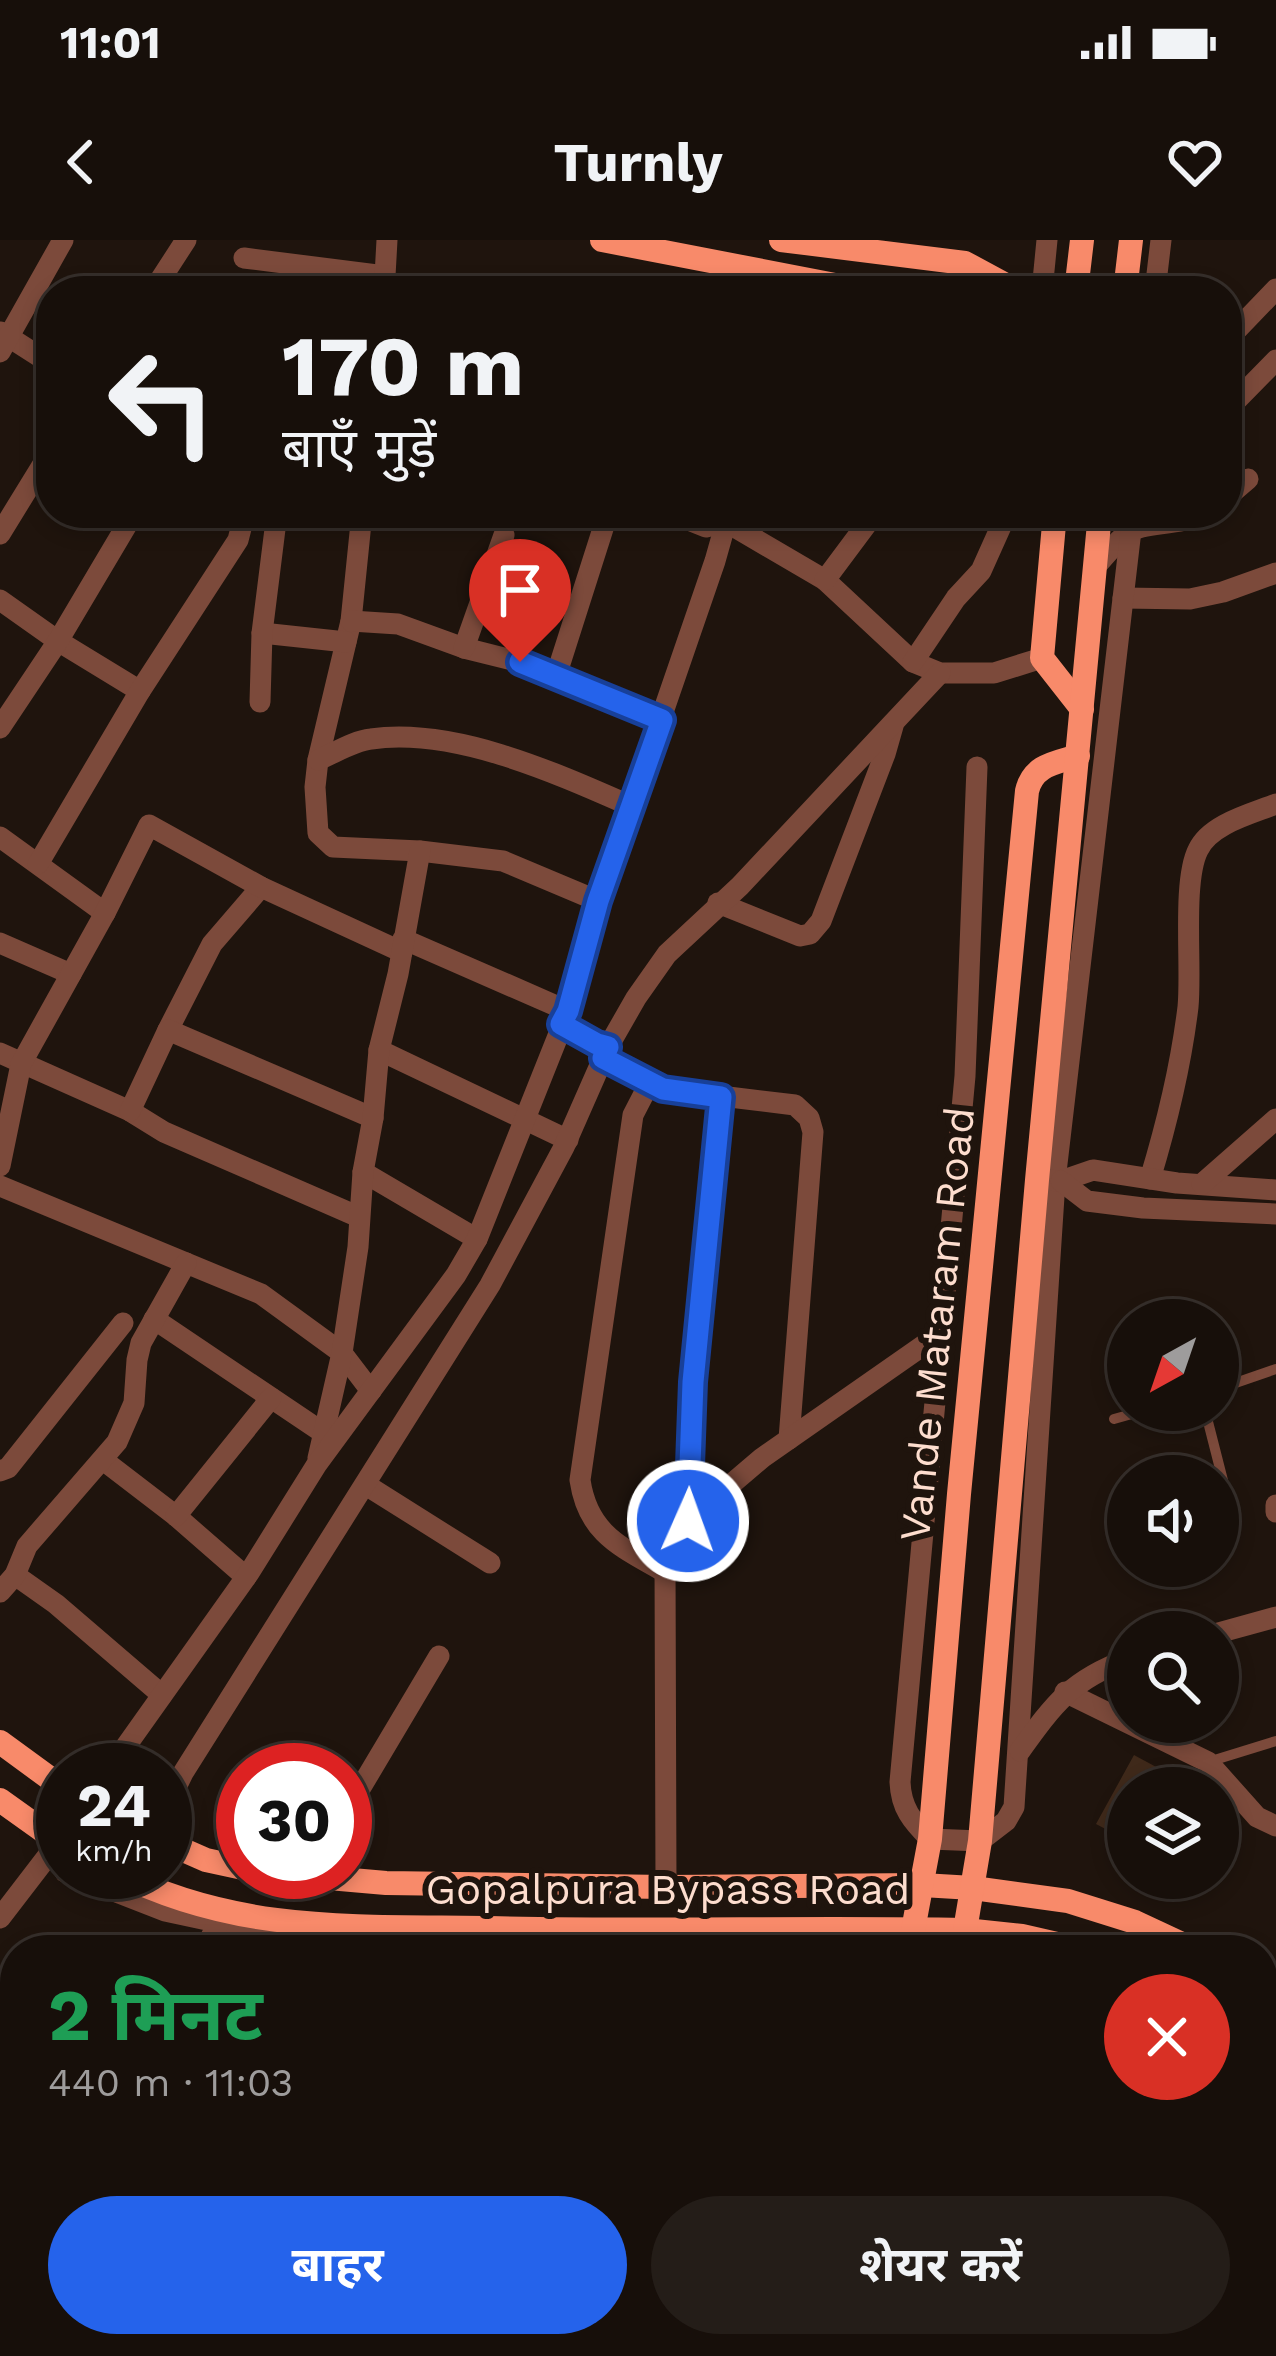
<!DOCTYPE html>
<html lang="hi">
<meta charset="utf-8">
<style>
:root{--surface:#170f0a;--page:#241d18;--text:#f1f3f6;--muted:#9e9c9c;--line:#362f2b;--accent:#2563eb}
body{margin:0;font-family:"Work Sans","Noto Sans Devanagari",sans-serif;background:var(--page);color:var(--text);height:100vh;display:flex;flex-direction:column;font-size:45px;white-space:nowrap}
*{box-sizing:border-box;margin:0}
p{font-size:39px;color:var(--muted)}
.icon{flex:none;width:66px;height:66px;fill:none;stroke:currentColor;stroke-width:2;stroke-linecap:round;stroke-linejoin:round}
.map{position:relative;flex:1;overflow:hidden}
.sheet{position:absolute;left:0px;top:1695px;width:1278px;height:423px;display:flex;flex-direction:column;background:var(--surface);border-radius:48px 48px 0 0;box-shadow:0 6px 18px #0003,0 0 0 3px var(--line)}
.sheet>*{flex:none}
.guide{position:absolute;left:36px;top:36px;width:1206px;height:252px;border-radius:48px;box-shadow:0 6px 18px #0003,0 0 0 3px var(--line);background:#170f0a;color:var(--text);overflow:hidden}
.needle{width:78px;rotate:220deg}
.buttons{position:absolute;left:1107px;top:1059px;display:grid;gap:24px}
.buttons a{display:grid;place-items:center;width:132px;height:132px;border-radius:50%;background:var(--surface);box-shadow:0 6px 18px #0003,0 0 0 3px var(--line);font-size:60px}
.speed{position:absolute;left:36px;top:1503px;display:flex;gap:24px;font-size:60px;font-weight:700;text-align:center}
.speed>*{display:grid;place-content:center;width:156px;height:156px;border-radius:50%;background:var(--surface);box-shadow:0 6px 18px #0003,0 0 0 3px var(--line);line-height:1}
.speed small{font-size:30px;font-weight:400}
.speed .limit{border:18px solid #d22;background:#fff;color:#111}
.pin{position:absolute;display:grid;place-items:center;width:102px;height:102px;color:#fff;margin:-123px -51px;border-radius:50% 50% 50% 0;rotate:-45deg;box-shadow:0 0 12px #0007}
.pin .icon{rotate:45deg}
.me{position:absolute;width:132px;margin:-66px;rotate:2deg;stroke-linejoin:round;filter:drop-shadow(0 0 9px #0008)}
.turn{display:flex;align-items:center;gap:42px;height:252px;padding:0 48px;font-size:54px}
.turn .icon{width:156px;height:156px;stroke-width:2.5}
.turn b{display:block;font-size:84px;line-height:102px}
.round{display:grid;place-items:center;flex:none;width:126px;height:126px;border-radius:63px;background:var(--page)}
.head{display:flex;align-items:center;justify-content:space-between;height:204px;padding:0 48px}
h1{font-size:72px;font-weight:700;line-height:90px;color:#1e9e55}
.primary-button{display:flex;gap:24px;margin-top:auto;padding:24px 48px}
.primary-button a{flex:1;height:138px;border-radius:72px;background:var(--accent);color:#fff;font-size:48px;font-weight:700;line-height:138px;text-align:center}
.primary-button a+a{background:var(--page);color:var(--text)}
.status{display:flex;justify-content:space-between;align-items:center;height:84px;padding:0 60px;background:var(--surface);direction:ltr}
.status svg{height:33px;fill:currentColor}
header{display:flex;justify-content:space-between;align-items:center;height:156px;padding:0 48px;background:var(--surface);font-size:54px;font-weight:700}
.map>svg:first-child{display:block}
.building{fill:#3f291a}
.lines{fill:none;stroke-linecap:round;stroke-linejoin:round}
.lane{stroke:#7c4a3b;stroke-width:10}
.street{stroke:#7c4a3b;stroke-width:21}
.secondary{stroke:#f88a6a;stroke-width:24}
.route-casing{stroke:#184099;stroke-width:30}
.route{stroke:#2563eb;stroke-width:21}
.labels{text-anchor:middle;dominant-baseline:central;stroke-width:12;stroke-linejoin:round;paint-order:stroke}
.street-label{font-size:42px;fill:#fdddce;stroke:#1f140d}
</style>
<div class="status"><b>11:01</b><svg viewBox="0 0 49 12"><path d="M0 12V9h3v3zM5 12V6h3v6zM10 12V3h3v9zM15 12V0h3v12zM26 1h20v11H26zM47 4h2v5h-2z"/></svg></div>
<header><svg class="icon" aria-label="back" viewBox="0 0 24 24"><path d="M15 5l-7 7 7 7"/></svg>Turnly<svg class="icon" aria-label="heart" viewBox="0 0 24 24"><path d="M12 20l-8-8c-3-5 5-10 8-4 3-6 11-1 8 4z"/></svg></header>
<div class="map">
<svg width="1276" height="2116" viewBox="0 0 1276 2116">
<rect width="100%" height="100%" fill="#1f140d"/>
<!-- building -->
<path class="building" d="M1134,1515l37,20 -7,13h-36v53l-32,-17z"/>
<g class="lines">
<!-- lane -->
<g class="lane">
<path d="M1218,1149l58,-20"/>
<path d="M1205,1170l24,94"/>
<path d="M1114,1179l32,-9"/>
<path d="M1208,1522l68,-21"/>
</g>
<!-- street -->
<g class="street">
<path d="M244,18l141,18 -2,15"/>
<path d="M385,36l2,-36"/>
<path d="M153,51l33,-51"/>
<path d="M520,51l1,-2"/>
<path d="M1042,51l5,-51"/>
<path d="M1155,51l6,-51"/>
<path d="M1,92l50,32"/>
<path d="M1227,100l49,-51"/>
<path d="M0,112l63,-112"/>
<path d="M1227,170l49,-50"/>
<path d="M1227,257l21,-18"/>
<path d="M362,273l-11,108 -33,139 -3,27 3,46 15,14 87,4 83,10 95,40"/>
<path d="M671,273l35,14 20,-5 99,58 88,82 27,11h54l48,-15"/>
<path d="M0,294l51,-83"/>
<path d="M1094,328c11,-11 22,-27 35,-36 14,-10 52,-6 76,-19"/>
<path d="M825,340l50,-67"/>
<path d="M1123,358l67,1 33,-7 53,-19"/>
<path d="M0,360l58,41 82,50"/>
<path d="M351,381l47,3 66,24 56,14 142,58"/>
<path d="M262,393l84,9"/>
<path d="M464,408l40,-113"/>
<path d="M913,422l43,-64 25,-27 26,-58"/>
<path d="M556,436l52,-163"/>
<path d="M260,462l2,-69 15,-120"/>
<path d="M0,488l58,-87 76,-128"/>
<path d="M318,520c17,-7 35,-19 53,-21 83,-12 185,34 260,67"/>
<path d="M977,527l-12,309 -65,706c1,26 12,39 30,57l50,2 26,-20 8,-14 41,-626 78,-668"/>
<path d="M0,597l105,76"/>
<path d="M38,624l102,-173 98,-151 7,-27"/>
<path d="M718,663l82,33 10,-2 11,-13 64,-167 8,-28"/>
<path d="M403,699l165,72"/>
<path d="M0,703l71,31"/>
<path d="M561,785l36,19 11,3 28,-49 31,-44 73,-68 200,-213"/>
<path d="M168,790l44,-86 49,-57"/>
<path d="M379,810l189,90"/>
<path d="M0,813l130,58 34,21 195,85"/>
<path d="M603,818l60,31 132,16 14,13 4,14 -24,307"/>
<path d="M649,844l-16,31 -53,365c8,55 42,67 86,93"/>
<path d="M130,871l38,-81 205,88"/>
<path d="M0,926l21,-102 84,-151 44,-88 112,62 141,65"/>
<path d="M363,932l114,67"/>
<path d="M1150,939c17,-56 31,-114 38,-172 4,-40 -6,-125 10,-157 12,-26 53,-36 78,-46"/>
<path d="M1046,940l15,1 32,-11 84,13 99,7"/>
<path d="M1061,941l26,20 56,7 133,6"/>
<path d="M1202,944l74,-65"/>
<path d="M0,946l261,108 81,59 29,38"/>
<path d="M154,1079l168,113"/>
<path d="M318,1218l24,-105 16,-106 5,-75 10,-54 6,-68 19,-76 22,-123"/>
<path d="M103,1220l73,56 70,61"/>
<path d="M0,1231l8,-3 115,-145"/>
<path d="M366,1245l124,78"/>
<path d="M1276,1265v7"/>
<path d="M176,1276l95,-118"/>
<path d="M688,1281l5,-139 28,-285"/>
<path d="M15,1335l41,29 106,91"/>
<path d="M0,1352l15,-17 12,-29 90,-104 17,-39 3,-43 4,-17 45,-80"/>
<path d="M1218,1393l58,-16"/>
<path d="M1065,1452l143,70 49,55 19,9"/>
<path d="M1020,1511c34,-47 51,-71 108,-92"/>
<path d="M109,1530l140,-197 68,-109 139,-189 21,-36 91,-228 30,-110 117,-340 11,-39v-9"/>
<path d="M165,1570l18,-37 307,-488 74,-138 44,-100"/>
<path d="M345,1574l94,-158"/>
<path d="M65,1632l100,39 98,21 106,14 138,4"/>
<path d="M666,1647l-1,-327 8,-20 15,-19 74,-63 179,-125"/>
<path d="M0,1678l63,-82"/>
<path d="M204,1710l15,-28"/>
<path d="M0,1818l15,-23"/>
<path d="M1263,1974l13,-9"/>
<path d="M1263,1989l13,8"/>
<path d="M0,1995l15,-18"/>
<path d="M0,2020l15,38"/>
<path d="M32,2103l5,13"/>
<path d="M344,2103l17,13"/>
<path d="M486,2103l13,13"/>
<path d="M607,2104l67,-1"/>
<path d="M836,2110l8,6"/>
<path d="M110,2116l14,-13"/>
<path d="M270,2116l14,-13"/>
<path d="M454,2116l20,-13"/>
<path d="M766,2116v-13"/>
<path d="M954,2116l10,-13"/>
<path d="M1085,2116l16,-13"/>
<path d="M1123,2116l6,-13"/>
</g>
<!-- secondary -->
<g class="secondary">
<path d="M602,0l264,51"/>
<path d="M781,0l184,23 52,28"/>
<path d="M1076,51l6,-51"/>
<path d="M1125,51l6,-51"/>
<path d="M1055,273l-13,145 40,51"/>
<path d="M0,1502l63,46"/>
<path d="M0,1560l63,45"/>
<path d="M165,1602l41,18 37,8"/>
<path d="M116,1632c122,62 242,54 374,56 159,4 317,-1 475,2l57,6 61,14"/>
<path d="M260,1632l126,11 280,4 256,-2 51,3 95,13 67,21 60,28"/>
<path d="M913,1690l17,-91 29,-345 68,-703c6,-26 28,-28 51,-35"/>
<path d="M965,1690l15,-89 57,-661 63,-667"/>
<path d="M1263,1751l13,8"/>
<path d="M1263,1795l13,8"/>
</g>
</g>
<g class="lines">
<!-- route casing -->
<g class="route-casing">
<path id="route" d="M520,422l142,58 -64,181 -30,110 -7,13 36,20 11,3 -5,11 60,31 58,8 -28,285 -5,139"/>
</g>
<!-- route -->
<use href="#route" class="route"/>
</g>
<g class="labels">
<!-- street labels -->
<g class="street-label">
<text transform="translate(937 1084) rotate(-84)">Vande Mataram Road</text>
<text x="668" y="1649">Gopalpura Bypass Road</text>
</g>
</g>
</svg>
<div class="buttons">
<a><svg class="needle" viewBox="-14 -14 28 28"><path d="M0-13l5 13h-10z" fill="#e53935"/><path d="M0 13l5-13h-10z" fill="#9e9c9c"/></svg></a>
<a><svg class="icon" aria-label="sound" viewBox="0 0 24 24"><path d="M4 9h4l5-4v14l-5-4H4zM17 9q2 3 0 6"/></svg></a>
<a><svg class="icon" aria-label="search" viewBox="0 0 24 24"><circle cx="10" cy="10" r="6"/><path d="M15 15l6 6"/></svg></a>
<a><svg class="icon" aria-label="layers" viewBox="0 0 24 24"><path d="M12 4l9 5-9 5-9-5zM3 14l9 5 9-5"/></svg></a>
</div>
<div class="speed"><div>24<small>km/h</small></div><div class="limit">30</div></div>
<div class="pin" style="left:520px;top:422px;background:#d93025"><svg class="icon" aria-label="arrive" viewBox="0 0 24 24"><path d="M6 21V4h12l-3 4 3 4H6"/></svg></div>
<svg class="me" style="left:688px;top:1281px" viewBox="-20 -20 40 40"><circle r="17" fill="#2563eb" stroke="#fff" stroke-width="3"/><path d="M0-11L8 9 0 5-8 9z" fill="#fff"/></svg>
<div class="guide">
<div class="turn"><svg class="icon" aria-label="left" viewBox="0 0 24 24"><path d="M17 20v-9H6M10 6l-5 5 5 5"/></svg><div><b>170 m</b>बाएँ मुड़ें</div></div>
</div>
<section class="sheet">
<div class="head"><div><h1>2 मिनट</h1><p>440 m · 11:03</p></div><a class="round" style="background:#d93025;color:#fff"><svg class="icon" aria-label="close" viewBox="0 0 24 24"><path d="M6 6l12 12M18 6L6 18"/></svg></a></div>
<div class="primary-button"><a>बाहर</a><a>शेयर करें</a></div>
</section>
</div>
